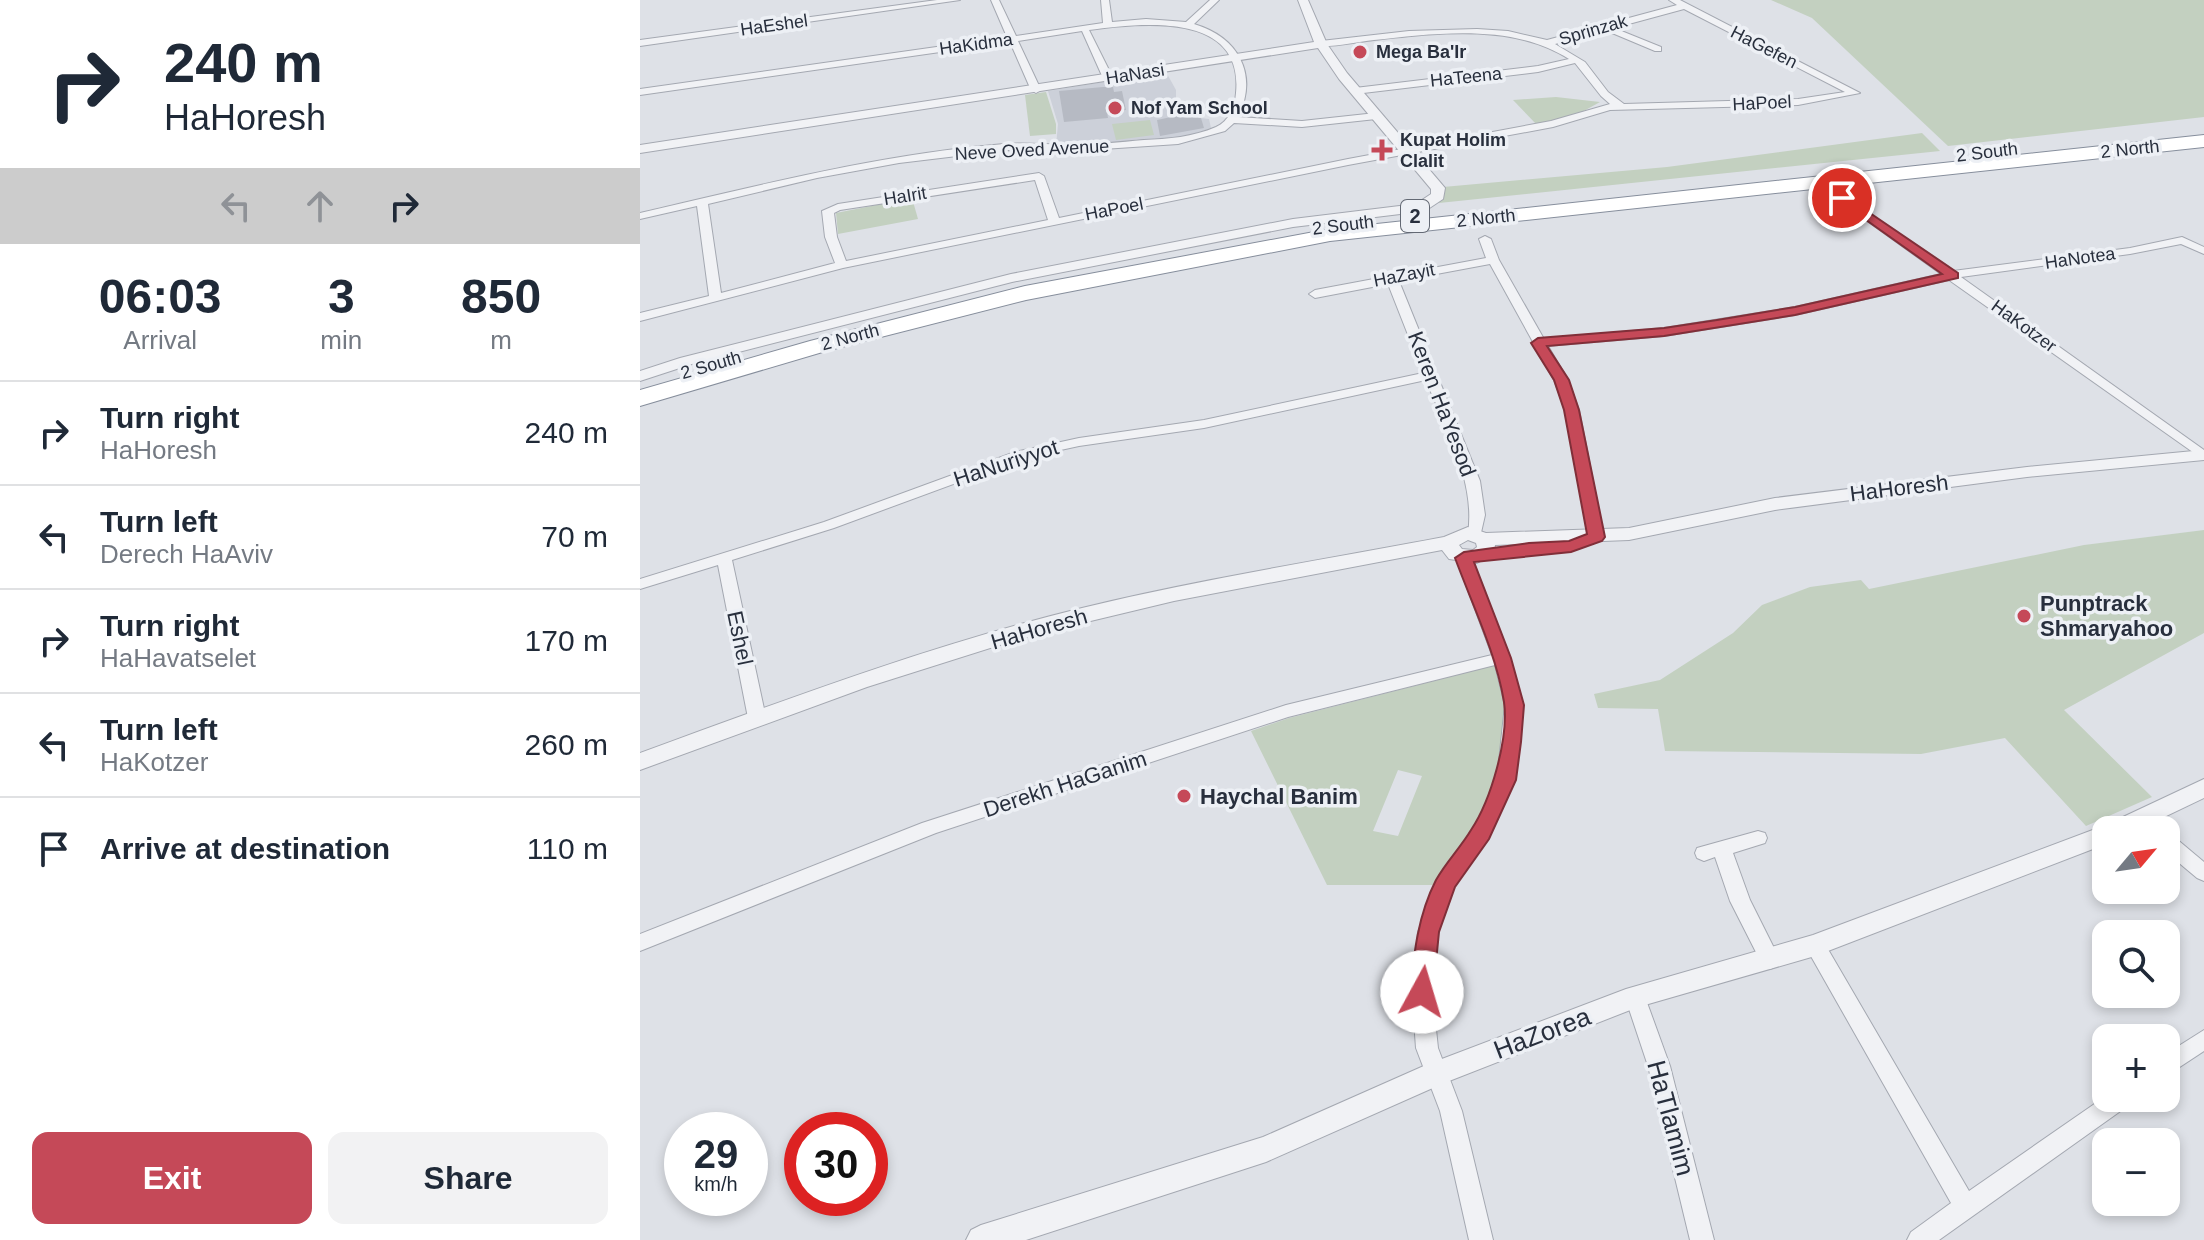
<!DOCTYPE html>
<meta charset="utf-8">
<style>
:root{--surface:#fff;--page:#f2f2f3;--text:#1f2937;--muted:#747a83;--line:#e0e1e3;--accent:#c54958}
body{margin:0;font-family:Arial,sans-serif;background:var(--page);color:var(--text);height:100vh;display:flex;flex-direction:column;font-size:30px;white-space:nowrap}
*{box-sizing:border-box;margin:0}
p{font-size:26px;color:var(--muted)}
.icon{flex:none;width:44px;height:44px;fill:none;stroke:currentColor;stroke-width:2;stroke-linecap:round;stroke-linejoin:round}
.map{position:relative;flex:1;overflow:hidden}
.sheet{display:flex;flex-direction:column;background:var(--surface);width:640px}
.sheet>*{flex:none}
.hud{background:#fff;color:var(--text);overflow:hidden}
.needle{width:52px;rotate:61deg}
.fabs{position:absolute;left:1452px;top:816px;display:grid;gap:16px}
.fabs a{display:grid;place-items:center;width:88px;height:88px;border-radius:16px;background:var(--surface);box-shadow:0 4px 12px #0003;font-size:40px}
.speed{position:absolute;left:24px;top:1112px;display:flex;gap:16px;font-size:40px;font-weight:700;text-align:center}
.speed>*{display:grid;place-content:center;width:104px;height:104px;border-radius:50%;background:var(--surface);box-shadow:0 4px 12px #0003;line-height:1}
.speed small{font-size:20px;font-weight:400}
.speed .limit{border:12px solid #d22;background:#fff;color:#111}
.pin{position:absolute;display:grid;place-items:center;width:68px;height:68px;color:#fff;margin:-34px;border:4px solid #fff;border-radius:50%;box-shadow:0 2px 8px #0007}
.me{position:absolute;width:88px;margin:-44px;rotate:6deg;stroke-linejoin:round;filter:drop-shadow(0 0 6px #0008)}
.turn{display:flex;align-items:center;gap:28px;height:168px;padding:0 32px;font-size:36px}
.turn .icon{width:104px;height:104px;stroke-width:2.5}
.turn b{display:block;font-size:56px;line-height:68px}
.lanes{display:flex;align-items:center;height:76px;padding:0 32px;background:#0003;justify-content:center;gap:40px;direction:ltr}
.lanes .off{opacity:.35}
.eta{display:flex;justify-content:space-evenly;align-items:center;height:136px;text-align:center}
.eta b{font-size:48px;font-weight:600;line-height:56px}
.cta{display:flex;gap:16px;margin-top:auto;padding:16px 32px}
.cta a{flex:1;height:92px;border-radius:16px;background:var(--accent);color:#fff;font-size:32px;font-weight:600;line-height:92px;text-align:center}
.cta a+a{background:var(--page);color:var(--text)}
ul{padding:0;list-style:none}
li{display:flex;align-items:center;gap:24px;height:104px;padding:0 32px;border-top:2px solid var(--line)}
li div{flex:1}
li b{display:block;font-size:30px}
li em{font-style:normal}
main{display:flex;flex:1;min-height:0}
.map>svg:first-child{display:block}
.built{fill:#ccd0d9}
.green{fill:#c3d0c0;fill-rule:evenodd}
.building{fill:#b6bac3}
.lines{fill:none;stroke-linecap:round;stroke-linejoin:round}
.minor-casing{stroke:#a4a8b1;stroke-width:2}
.tertiary-casing{stroke:#a4a8b1;stroke-width:2}
.motorway-casing{stroke:#868e9c;stroke-width:2}
.minor{fill:#f1f2f5;fill-rule:evenodd}
.tertiary{fill:#f1f2f5;fill-rule:evenodd}
.motorway{fill:#fff;fill-rule:evenodd}
.route{fill:#c54958;stroke:#802f39;stroke-width:2}
.poi-dot{fill:#c54958;stroke:#edf0f5;stroke-width:3}
.labels{text-anchor:middle;dominant-baseline:central;stroke-width:7;stroke-linejoin:round;paint-order:stroke}
.far-street-label{font-size:18px;fill:#282f3d;stroke:#edf0f5}
.far-poi-label{font-size:18px;font-weight:bold;fill:#282f3d;stroke:#edf0f5;text-anchor:start}
.shield{fill:#edf0f5;stroke:#636974;stroke-width:2}
.shield-label{font-size:20px;font-weight:bold;fill:#282f3d}
.street-label{font-size:22px;fill:#282f3d;stroke:#edf0f5}
.poi-label{font-size:22px;font-weight:bold;fill:#282f3d;stroke:#edf0f5;text-anchor:start}
.near-street-label{font-size:26px;fill:#282f3d;stroke:#edf0f5}
</style>
<main>
<section class="sheet">
<div class="hud">
<div class="turn"><svg class="icon" aria-label="right" viewBox="0 0 24 24"><path d="M7 20v-9h11M14 6l5 5-5 5"/></svg><div><b>240 m</b>HaHoresh</div></div>
<div class="lanes"><svg class="icon off" aria-label="left" viewBox="0 0 24 24"><path d="M17 20v-9H6M10 6l-5 5 5 5"/></svg><svg class="icon off" aria-label="ahead" viewBox="0 0 24 24"><path d="M12 20V5M6 11l6-6 6 6"/></svg><svg class="icon" aria-label="right" viewBox="0 0 24 24"><path d="M7 20v-9h11M14 6l5 5-5 5"/></svg></div>
</div>
<div class="eta">
<div><b>06:03</b><p>Arrival</p></div>
<div><b>3</b><p>min</p></div>
<div><b>850</b><p>m</p></div>
</div>
<ul>
<li><svg class="icon" aria-label="right" viewBox="0 0 24 24"><path d="M7 20v-9h11M14 6l5 5-5 5"/></svg><div><b>Turn right</b><p>HaHoresh</p></div><em>240 m</em></li>
<li><svg class="icon" aria-label="left" viewBox="0 0 24 24"><path d="M17 20v-9H6M10 6l-5 5 5 5"/></svg><div><b>Turn left</b><p>Derech HaAviv</p></div><em>70 m</em></li>
<li><svg class="icon" aria-label="right" viewBox="0 0 24 24"><path d="M7 20v-9h11M14 6l5 5-5 5"/></svg><div><b>Turn right</b><p>HaHavatselet</p></div><em>170 m</em></li>
<li><svg class="icon" aria-label="left" viewBox="0 0 24 24"><path d="M17 20v-9H6M10 6l-5 5 5 5"/></svg><div><b>Turn left</b><p>HaKotzer</p></div><em>260 m</em></li>
<li><svg class="icon" aria-label="arrive" viewBox="0 0 24 24"><path d="M6 21V4h12l-3 4 3 4H6"/></svg><div><b>Arrive at destination</b></div><em>110 m</em></li>
</ul>
<div class="cta"><a>Exit</a><a>Share</a></div>
</section>
<div class="map">
<svg width="1564" height="1240" viewBox="0 0 1564 1240">
<rect width="100%" height="100%" fill="#dee1e7"/>
<!-- built -->
<path class="built" d="M526,72l10,18v25l33,4 2,9 -35,12 -120,6 2,-22 -10,-33z"/>
<!-- green -->
<g class="green">
<path d="M1131,0h433v117l-256,29 -136,-128z"/>
<path d="M406,92l10,32v10l-26,2 -5,-41z"/>
<path d="M916,97l44,5 -27,15 -36,8 -24,-25z"/>
<path d="M510,120l4,15 -38,5 -4,-16z"/>
<path d="M1282,133l18,18 -501,52 4,-16 224,-20z"/>
<path d="M272,198l6,21 -80,15 -2,-21z"/>
<path d="M1564,530v103l-140,77 88,87 -66,29 -81,-88 -84,16 -256,-3 -7,-42 -60,-1 -4,-14 66,-14 73,-47 29,-28 48,-18 51,-7 8,9 215,-44z"/>
<path d="M856,665l11,42 -8,73 -33,69 -32,36h-107l-76,-154 38,-13zM758,770l24,6 -24,60 -25,-5z"/>
</g>
<!-- building -->
<g class="building">
<path d="M463,87h10l1,5 8,-1 4,19 -19,2 1,6 -44,4 -5,-31z"/>
<path d="M536,116l25,2 3,10 -44,8 -3,-16z"/>
</g>
<g class="lines">
<!-- minor casing -->
<g class="minor-casing">
<g id="minor">
<path d="M297,0h23l-320,46v-6z"/>
<path d="M351,0h8l17,36 87,-13 -2,-23h8l3,22 34,-3 40,3 24,-22h9l-25,24c44,13 65,50 44,93l64,4 74,-8 5,3 -5,3 -74,8 -68,-4 -9,8 -47,13 -105,7 -66,-1 -108,13 -82,15 -109,26 13,89 114,-30 -10,-26 -3,-26 16,-7 201,-31 5,3 15,42 289,-59 203,-38 59,-17 -9,-8 -26,-33 -37,9 -183,22 -5,-3 5,-3 183,-22 31,-7c-56,-36 -132,-26 -195,-19 -18,2 -38,7 -56,6v-4l3,-1 88,-10 68,-2 31,2 39,9 130,-35 -8,-5h11l180,93 -62,12 -188,5 -57,17 -205,38 -505,103 -203,53v-8l69,-17 -12,-90 -57,13v-6c121,-28 241,-59 364,-69 23,-2 45,1 67,1 25,0 49,-3 73,-5 24,-1 49,-3 72,-13 13,-6 19,-20 20,-34 8,-82 -95,-70 -147,-63l24,48 -5,3 -5,-3 -21,-47 -64,10 23,49 -5,3 -5,-3 -21,-48 -370,53v-6l367,-52zM1044,9l161,83 -47,7 -174,5 -16,-12 -23,-30 -30,-18 50,-14 50,21h6v-4l-47,-19zM395,180l13,40 -202,41 -9,-24 -3,-24 6,-3z"/>
<path d="M1202,195l111,76 177,-23 52,-11 22,10v7l-23,-10 -51,10 -169,23 243,173v10l-255,-180 -154,35 -131,21 -116,10 20,34 11,30 25,127 -3,3h-10l-26,-130 -11,-30 -64,-116 -91,17 81,200 5,34 -5,22h-10l-2,-3c8,-53 -23,-106 -42,-154l-222,48 -125,18 -55,12 -190,70 -102,32 34,158 -3,4h-12l-3,-4 -30,-153 -78,24v-10l184,-57 191,-70 64,-14 125,-18 219,-47 -35,-89 -73,14 -6,-4 6,-4 171,-32 -7,-19 6,-3 6,3 8,21 45,79 120,-11 131,-21 146,-33 -103,-74v-4z"/>
<path d="M824,553l8,5 37,100 14,47 -3,37 -5,38 -27,58 -34,48 -16,46 -6,60 6,56 24,63 31,129h-24l-29,-129 -24,-63 -4,-56 6,-60 18,-49 38,-54 23,-49 8,-75 -10,-40 -207,52 -352,116 -296,118v-17l282,-111 364,-118 206,-50 -36,-97z"/>
<path d="M1500,812l7,2 15,16h-22l-9,-11 2,-5z"/>
<path d="M1118,831l7,2 2,5 -2,5 -32,10 17,47 30,60 -3,6 -7,3 -7,-3 -33,-65 -15,-44 -11,4 -7,-3 -2,-5 2,-5z"/>
<path d="M1526,834l7,2 31,26v19l-7,-3 -31,-26z"/>
<path d="M1175,937l7,2 147,252 137,-95v2h26l-3,7 -190,135h-32l4,-8 40,-29 -143,-252 -3,-6 3,-6z"/>
<path d="M995,988l7,3 3,6 25,69 44,174h-24l-42,-174 -23,-69 3,-6z"/>
<path d="M1564,1030v21l-38,25v-22z"/>
</g>
</g>
<!-- tertiary casing -->
<g class="tertiary-casing">
<g id="tertiary">
<path d="M658,0h10l19,44 20,29 98,115 -2,11 -18,12 -132,16 -281,55 -320,82 -52,17v-10l40,-13 331,-84 282,-55 123,-15 15,-10v-5l-92,-110 -21,-31 -678,105v-8l674,-103z"/>
<path d="M1564,450v10l-177,17 -252,33 -146,30 -134,5 -1,8 -17,10 -28,-4 -7,-9 -268,51 -146,35 -161,51 -227,83v-17c145,-53 291,-108 442,-145 119,-29 241,-48 362,-71l24,-10 18,6 143,-5 146,-30 252,-31zM828,540l8,3 1,4 -4,3 -11,-1 -3,-4z"/>
<path d="M1564,779v19l-67,32h-31v14l-291,112 -177,51 -194,76 -178,79 -240,78h-60l5,-10 10,-5 282,-88 163,-72 200,-76 187,-54 293,-110z"/>
</g>
</g>
<!-- motorway casing -->
<g class="motorway-casing">
<path id="motorway" d="M1564,135v12l-874,94 -304,59 -200,51 -186,55v-16l170,-49 215,-55 305,-57z"/>
</g>
<!-- minor -->
<use href="#minor" class="minor"/>
<!-- tertiary -->
<use href="#tertiary" class="tertiary"/>
<!-- motorway -->
<use href="#motorway" class="motorway"/>
</g>
<!-- route -->
<path class="route" d="M1202,194l116,79v5l-163,37 -131,21 -117,10 22,34 10,30 26,127 -3,4 -31,11 -97,10 37,96 13,47 -3,37 -5,38 -27,59 -34,48 -16,45 -6,60 -3,7 -8,3 -9,-3 -3,-7c4,-39 8,-77 26,-112 10,-18 25,-33 35,-50 20,-30 38,-92 33,-128 -8,-49 -32,-98 -49,-144l9,-6 65,-9 40,-2 18,-7 -23,-124 -10,-30 -23,-37 7,-5 126,-10 53,-8 78,-13 147,-33 -104,-74 -2,-2z"/>
<!-- markers -->
<g class="poi-dot">
<circle cx="720" cy="52" r="8"/>
<circle cx="475" cy="108" r="8"/>
<path d="M738 138h8v8h8v8h-8v8h-8v-8h-8v-8h8z"/>
<circle cx="1384" cy="616" r="8"/>
<circle cx="544" cy="796" r="8"/>
</g>
<g class="labels">
<!-- far-street labels -->
<g class="far-street-label">
<text transform="translate(134 25) rotate(-8)">HaEshel</text>
<text transform="translate(953 30) rotate(-16)">Sprinzak</text>
<text transform="translate(336 44) rotate(-8)">HaKidma</text>
<text transform="translate(1124 47) rotate(27)">HaGefen</text>
<text transform="translate(495 74) rotate(-9)">HaNasi</text>
<text transform="translate(826 77) rotate(-6)">HaTeena</text>
<text transform="translate(1122 103) rotate(-3)">HaPoel</text>
<text transform="translate(1490 149) rotate(-6)">2 North</text>
<text transform="translate(392 150) rotate(-3)">Neve Oved Avenue</text>
<text transform="translate(1347 152) rotate(-7)">2 South</text>
<text transform="translate(265 196) rotate(-9)">HaIrit</text>
<text transform="translate(474 209) rotate(-11)">HaPoel</text>
<text transform="translate(846 218) rotate(-6)">2 North</text>
<text transform="translate(703 225) rotate(-7)">2 South</text>
<text transform="translate(1440 258) rotate(-8)">HaNotea</text>
<text transform="translate(764 275) rotate(-11)">HaZayit</text>
<text transform="translate(1384 326) rotate(36)">HaKotzer</text>
<text transform="translate(210 337) rotate(-15)">2 North</text>
<text transform="translate(71 365) rotate(-16)">2 South</text>
</g>
<!-- far-poi labels -->
<g class="far-poi-label">
<text x="736" y="52">Mega Ba'Ir</text>
<text x="491" y="108">Nof Yam School</text>
<text x="760" y="140">Kupat Holim<tspan x="760" dy="21">Clalit</tspan></text>
</g>
<!-- shield labels -->
<rect class="shield" x="761" y="200" width="28" height="32" rx="6"/>
<g class="shield-label">
<text x="775" y="216">2</text>
</g>
<!-- street labels -->
<g class="street-label">
<text transform="translate(802 404) rotate(69)">Keren HaYesod</text>
<text transform="translate(366 463) rotate(-18)">HaNuriyyot</text>
<text transform="translate(1259 488) rotate(-7)">HaHoresh</text>
<text transform="translate(399 629) rotate(-16)">HaHoresh</text>
<text transform="translate(100 638) rotate(78)">Eshel</text>
<text transform="translate(425 784) rotate(-18)">Derekh HaGanim</text>
</g>
<!-- poi labels -->
<g class="poi-label">
<text x="1400" y="603">Punptrack<tspan x="1400" dy="25">Shmaryahoo</tspan></text>
<text x="560" y="796">Haychal Banim</text>
</g>
<!-- near-street labels -->
<g class="near-street-label">
<text transform="translate(902 1033) rotate(-21)">HaZorea</text>
<text transform="translate(1031 1118) rotate(75)">HaTlamim</text>
</g>
</g>
</svg>
<div class="fabs">
<a><svg class="needle" viewBox="-14 -14 28 28"><path d="M0-13l5 13h-10z" fill="#e53935"/><path d="M0 13l5-13h-10z" fill="#747a83"/></svg></a>
<a><svg class="icon" aria-label="search" viewBox="0 0 24 24"><circle cx="10" cy="10" r="6"/><path d="M15 15l6 6"/></svg></a>
<a>+</a>
<a>−</a>
</div>
<div class="speed"><div>29<small>km/h</small></div><div class="limit">30</div></div>
<div class="pin" style="left:1202px;top:198px;background:#d93025"><svg class="icon" aria-label="arrive" viewBox="0 0 24 24"><path d="M6 21V4h12l-3 4 3 4H6"/></svg></div>
<svg class="me" style="left:782px;top:992px" viewBox="-20 -20 40 40"><circle r="19" fill="#fff"/><path d="M0-13L10 11 0 6-10 11z" fill="#c54958"/></svg>
</div>
</main>
